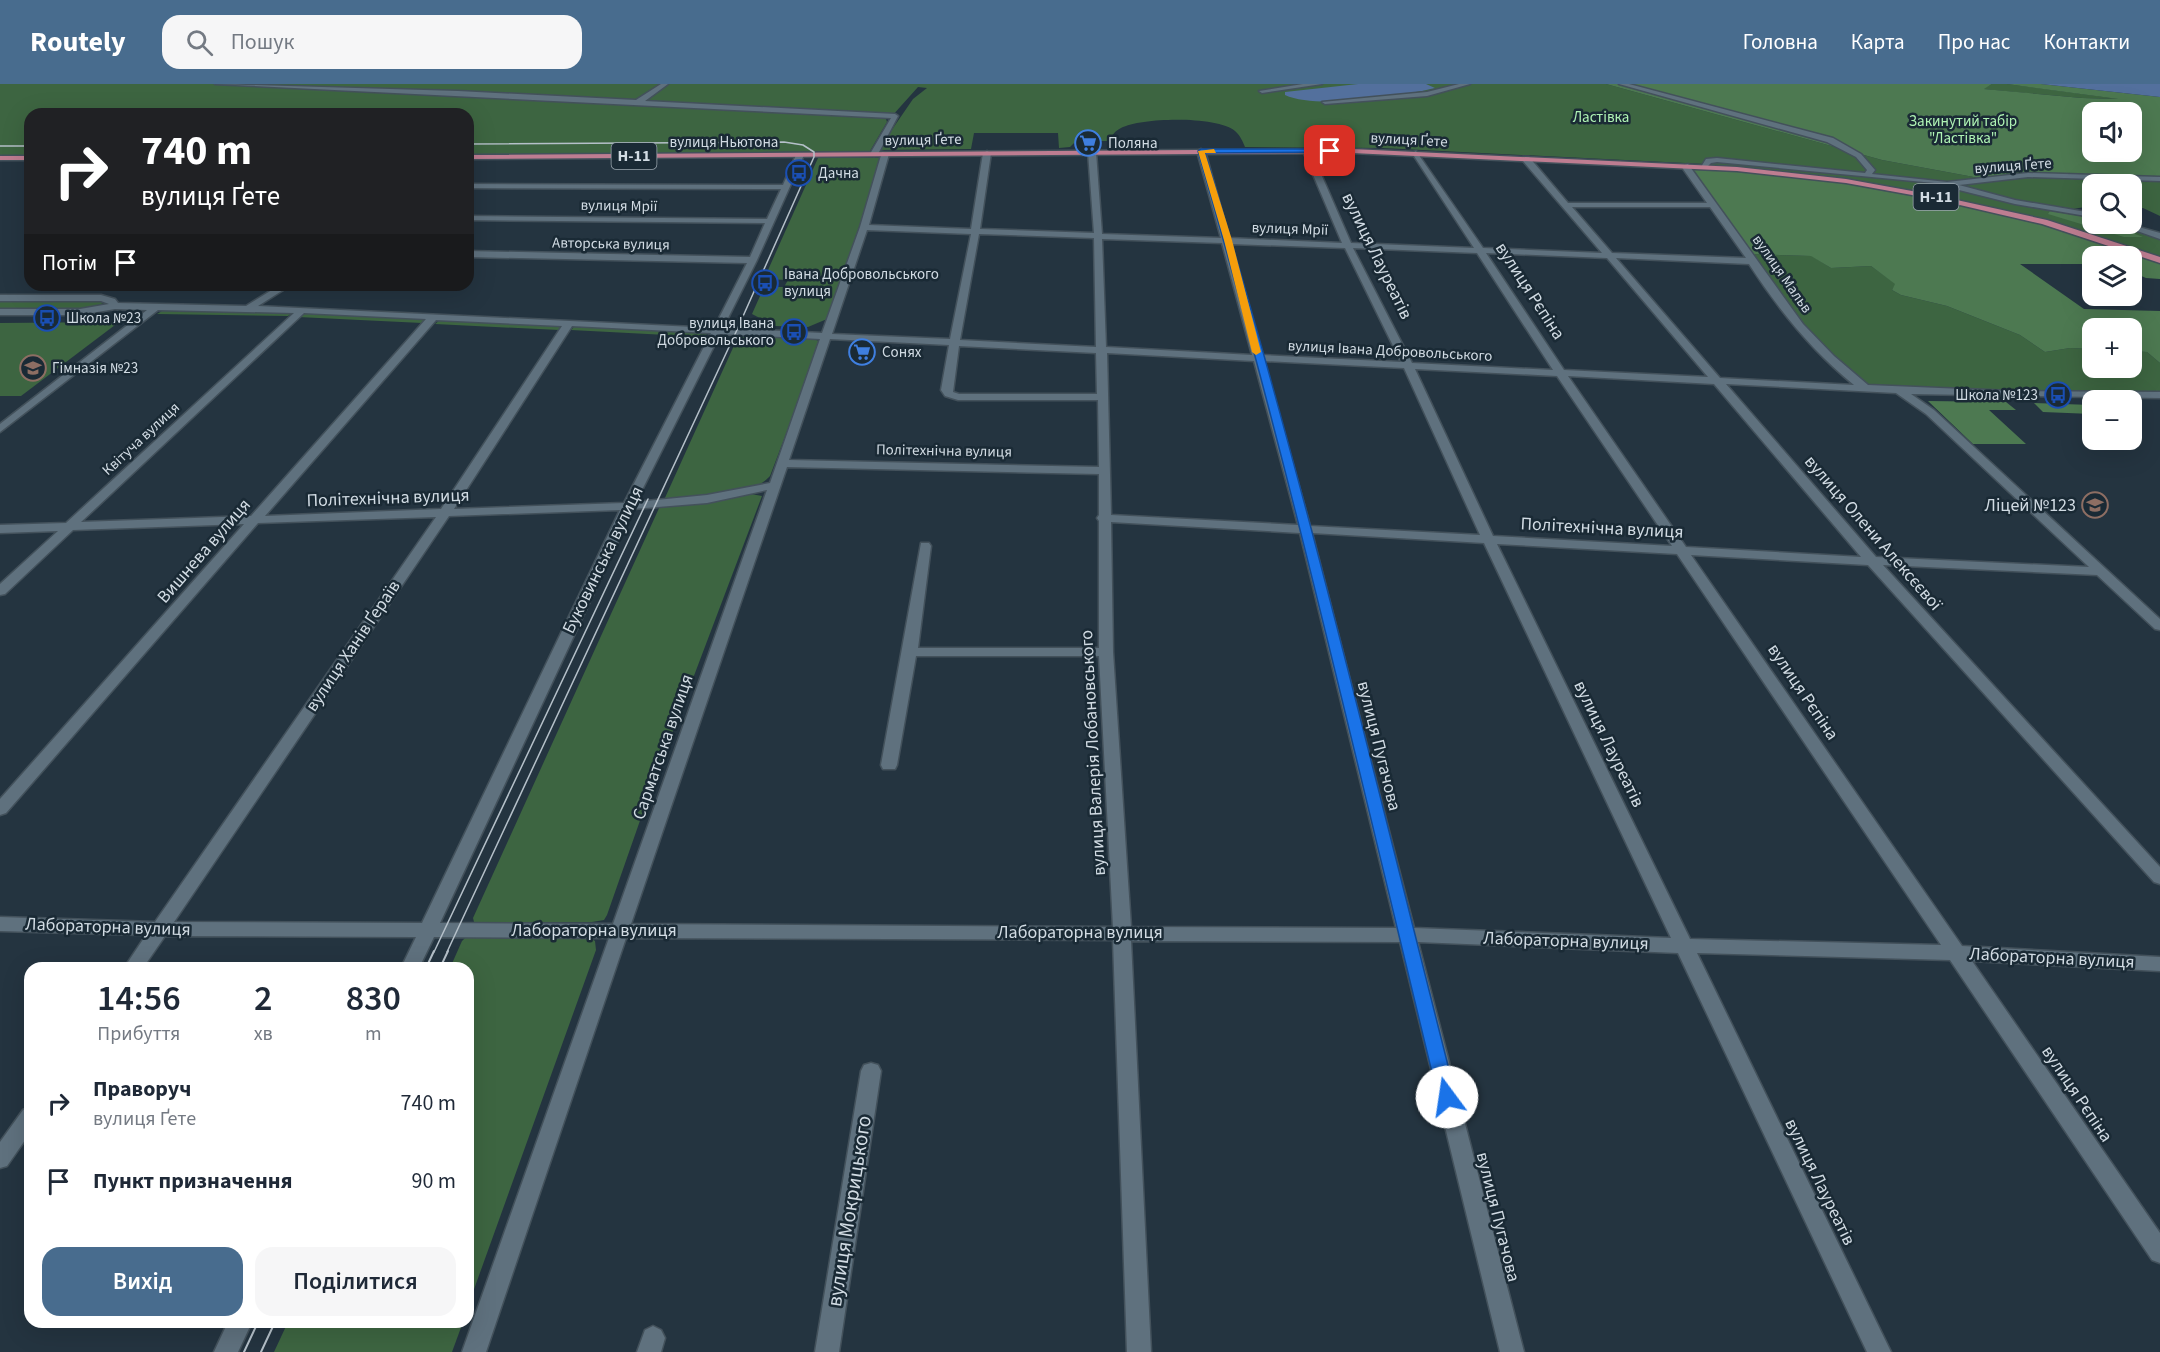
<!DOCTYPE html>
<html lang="uk">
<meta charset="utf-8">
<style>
:root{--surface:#fff;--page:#f6f6f7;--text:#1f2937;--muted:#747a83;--accent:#486c8e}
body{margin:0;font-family:"Source Sans 3",sans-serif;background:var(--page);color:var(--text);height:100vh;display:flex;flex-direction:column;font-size:22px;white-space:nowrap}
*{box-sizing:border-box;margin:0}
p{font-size:20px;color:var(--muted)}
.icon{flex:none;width:33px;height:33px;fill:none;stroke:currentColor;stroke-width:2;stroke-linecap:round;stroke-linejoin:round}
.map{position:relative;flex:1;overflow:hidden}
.sheet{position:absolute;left:24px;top:878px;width:450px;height:366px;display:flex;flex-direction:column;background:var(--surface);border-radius:18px;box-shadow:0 6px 24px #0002}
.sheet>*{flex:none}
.top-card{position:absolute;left:24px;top:24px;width:450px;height:183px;border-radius:18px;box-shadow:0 6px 24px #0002;background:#202124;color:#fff;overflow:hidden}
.fabs{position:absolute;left:2082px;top:18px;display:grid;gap:12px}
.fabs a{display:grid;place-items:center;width:60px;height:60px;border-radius:12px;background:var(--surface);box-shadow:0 6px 24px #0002;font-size:30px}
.pin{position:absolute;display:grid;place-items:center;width:51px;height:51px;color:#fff;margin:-26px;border-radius:12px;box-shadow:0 3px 9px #0006}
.me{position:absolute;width:66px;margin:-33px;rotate:346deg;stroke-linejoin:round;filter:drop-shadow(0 0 4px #0008)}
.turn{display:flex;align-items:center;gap:21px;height:126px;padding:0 18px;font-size:27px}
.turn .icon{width:78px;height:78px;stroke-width:2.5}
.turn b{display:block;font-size:42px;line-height:51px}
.then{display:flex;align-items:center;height:57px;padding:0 18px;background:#0003;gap:12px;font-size:22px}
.eta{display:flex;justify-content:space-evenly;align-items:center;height:102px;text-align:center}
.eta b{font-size:36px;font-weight:600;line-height:42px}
.primary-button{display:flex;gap:12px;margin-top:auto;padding:12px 18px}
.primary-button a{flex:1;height:69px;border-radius:18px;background:var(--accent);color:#fff;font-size:24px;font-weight:600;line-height:69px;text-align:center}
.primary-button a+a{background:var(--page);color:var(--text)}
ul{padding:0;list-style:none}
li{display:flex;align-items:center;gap:18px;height:78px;padding:0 18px}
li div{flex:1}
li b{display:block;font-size:22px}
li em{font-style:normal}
header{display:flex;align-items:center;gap:36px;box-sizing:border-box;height:84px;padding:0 30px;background:var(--accent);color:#fff}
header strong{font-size:28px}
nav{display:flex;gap:33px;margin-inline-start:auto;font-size:21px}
.search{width:420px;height:54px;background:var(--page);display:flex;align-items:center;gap:15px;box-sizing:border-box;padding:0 21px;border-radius:18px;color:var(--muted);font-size:22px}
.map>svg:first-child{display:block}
.green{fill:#3d6541}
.forest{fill:#4d7951;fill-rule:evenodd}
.water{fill:#53709d}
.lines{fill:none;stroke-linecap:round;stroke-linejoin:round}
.minor-casing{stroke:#43515b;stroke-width:3}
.major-casing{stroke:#43515b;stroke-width:3}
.minor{fill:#5f717e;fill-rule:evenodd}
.major{fill:#be7d91;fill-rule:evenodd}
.tram-far1{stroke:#b5c0c9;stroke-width:1.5}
.tram{stroke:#b5c0c9;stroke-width:2}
.route{fill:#1a73e8;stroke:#114b97;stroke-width:1.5}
.slow{fill:#f59e0b}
.labels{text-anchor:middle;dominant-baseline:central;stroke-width:5;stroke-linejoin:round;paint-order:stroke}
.far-park-label{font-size:15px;fill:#aff3b4;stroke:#1a2a35}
.far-street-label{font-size:15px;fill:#d1dbe3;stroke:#1a2a35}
.far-poi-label{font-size:15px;fill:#d1dbe3;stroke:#1a2a35;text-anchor:start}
.shield{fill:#1a2a35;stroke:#9aa6af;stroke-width:1.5}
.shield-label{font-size:16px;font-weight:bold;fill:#d1dbe3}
.street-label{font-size:18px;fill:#d1dbe3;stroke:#1a2a35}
.poi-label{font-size:18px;fill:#d1dbe3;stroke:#1a2a35;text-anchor:end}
.near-street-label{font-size:21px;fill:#d1dbe3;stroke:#1a2a35}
</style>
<header>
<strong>Routely</strong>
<div class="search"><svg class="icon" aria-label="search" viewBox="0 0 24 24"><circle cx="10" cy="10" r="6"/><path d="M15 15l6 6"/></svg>Пошук</div>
<nav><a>Головна</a><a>Карта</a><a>Про нас</a><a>Контакти</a></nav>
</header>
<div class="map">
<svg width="2160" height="1268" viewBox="0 0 2160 1268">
<rect width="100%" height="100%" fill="#243440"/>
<!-- green -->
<g class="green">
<path d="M0,0h1606l276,76 108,20 25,-4 145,3v37l-17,-8 -11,1v-25h-40v26l-7,-3 -18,3 25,5v9h29l39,12v24l-455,-93v-3l-323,-16 -137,-1c-2,-5 -5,-12 -10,-16 -17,-15 -93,-14 -114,-3 -6,3 -9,7 -12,13h-33l-6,6 -11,1 -1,-15h-84l-3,16 -93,1 35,-51 14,-11 -9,-1 -26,29 -17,1 11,2 1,3 -17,29 -402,4v-41h-438v42l-30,1z"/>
<path d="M1992,0h15l112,15 -37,-1 -99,-9z"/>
<path d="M824,73l59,1 -56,161 -19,8 -33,-1 -23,-12 12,-27h20l4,-7 -24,-1 54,-121z"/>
<path d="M1747,170l65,2 19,12 40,-2 25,18 -4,6 9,5 46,11 73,29 25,17 25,-4 22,1v19h40v-17l15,1 13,11v32l-295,-7 -41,-34z"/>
<path d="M97,216l7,3 -15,5 -89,1v-8z"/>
<path d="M162,227l131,1 -5,4 -131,-2z"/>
<path d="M305,229l123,5 -6,5 -124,-6z"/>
<path d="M441,235l122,6 -4,5 -124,-6z"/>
<path d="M119,238l-98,74h-21v-73z"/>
<path d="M574,243l133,6 -2,4 -134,-7z"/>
<path d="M743,253l71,2 7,3 -51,134c-19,22 -78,22 -106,24l73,-161z"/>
<path d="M751,410l11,2 -112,296 -43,123 -3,5 -12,2h-118l-1,-4 187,-412z"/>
<path d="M467,852h119l9,5 1,9 -128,356v-338h-18l12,-27z"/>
<path d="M288,1238h175l-11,30h-178z"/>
</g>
<!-- forest -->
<g class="forest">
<path d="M1606,0h386l-8,5 98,9 36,1 -111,-15h34l119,13v82l-120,-4 -50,5 -108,-20zM2092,28h40v40h-40z"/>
<path d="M1685,82l137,12 190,36 148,46v19l-14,-1 -14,-6v-16h-40v8h-72l64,45 76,2v52l-13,-11 -15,-1v-23h-40v21l-22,-1 -25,4 -25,-17 -73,-29 -46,-11 -9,-5 3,-6 -24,-18 -40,2 -20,-12 -64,-2z"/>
<path d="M2050,127l42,7v6h17l34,13h-19l-76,-23z"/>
<path d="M1928,317l78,1 10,8h-27l37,34h-53z"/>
<path d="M2034,319l58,2v9l-49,-2z"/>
</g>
<!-- water -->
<g class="water">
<path d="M1358,0h68l9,4c-34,8 -118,22 -150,7v-3z"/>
<path d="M2041,0h119v13z"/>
</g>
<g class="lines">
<!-- minor casing -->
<g class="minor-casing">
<g id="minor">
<path d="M215,0l243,7 178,9 25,-16h7l-23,17 250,13 3,2 -20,38 -4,2 -4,-2 21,-36z"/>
<path d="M1303,0h19l-60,9 -3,-2z"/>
<path d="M1459,0h11l-43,12 -102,8 -3,-2 105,-10z"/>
<path d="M1619,0h10l204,54 28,16 14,16 -3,4 75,8 81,-9 132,4v4l-132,-4 -69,8 56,15 77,13v4l-77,-13 -60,-15v-4l-238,-23 -6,1 -6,6 -4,-2 5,-8 11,-1 148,15 2,-3 -11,-13 -29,-15z"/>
<path d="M1201,65l4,2 24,87 113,5 -39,-92 4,-2 4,2 40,92 123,5 -62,-95 4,-2 67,97 119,5 -79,-92v-4h6l39,46h139l-26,-37 7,-2 115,160 31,32 34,29 143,6 149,1v6l-249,-4 23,16 226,209v11l-5,-1 -58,-54 -214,-10 277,302v17l-6,-2 -286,-317 -177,-10 271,391 198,11v14l-188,-10 188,272v30l-8,-3 -202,-300 -253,-7 194,399h-24l-189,-399 -260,-11 106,410h-24l-100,-410 -269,-1 20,411h-24l-14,-412 -487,-2 -140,414h-24l147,-414 -175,-1 -15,31h-18l15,-31 -251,-1 -22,32h-19l22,-33 -146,-4v-14l155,5 281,-405 -178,6 -252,290 -6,2v-16l244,-275 -171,6 -68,64 -5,1v-11l58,-53 -58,2v-8l66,-2 228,-210 -136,-3 -158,122v-8l147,-114 -32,-1 -35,6h-80v-6h80l29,-5 -8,-3h-101v-6h101l14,4 3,4 128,3 34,-21h11l-33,21 456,22 33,-65 -279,-6v-6l282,6 15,-34 -297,-3v-4l299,3 14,-30 -313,-1v-4l315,1 13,-30 4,-2 4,2 -47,105 -34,68 99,5 38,-106 22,-75 7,2 -20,71 102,4 12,-76 4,-2 4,2 -11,76 114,4 -6,-81 4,-2 4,2 6,82 119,4 -24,-87zM1572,123h138l36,51 -134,-5zM867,146l104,4 -21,105 -118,-5zM979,150l115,4 2,109 -136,-7zM1102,155l120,4 30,112 -146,-8zM1231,160l114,4 56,114 -139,-7zM1353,164l124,5 76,117 -141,-7zM1486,169l121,5 101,119 -144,-7zM1616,174l133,6c29,45 63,87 105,121l-134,-7zM304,229l122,6 -175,197 -170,6zM436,236l126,6 -121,183 -176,7zM572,242l139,7 -87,170 -170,6zM720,250l100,5 -50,144 -63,12 -71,7zM830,255l119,6 -8,45 4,6 13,4h140l1,67 -310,-7zM959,262l137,7 1,41h-138l-6,-2zM1107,269l147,8 44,164 -187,-10zM1264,277l140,7 76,167 -170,-9zM1415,285l142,7 115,170 -179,-10zM1568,292l146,8 147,173 -175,-10zM1726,300l170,9 30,21 163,153 -213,-10zM787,383l312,7v41l-2,3 2,3v127h-181l13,-102 -2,-3h-8l-40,222 2,4h12l2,-4 19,-109h183l14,271 -482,-3zM767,406l-154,434 -173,-1 193,-414 74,-6zM620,426l-198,413 -248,-1 275,-406zM1111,438l189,11 96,395 -265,-1 -18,-275zM1312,449l172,10 187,395 -257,-10zM1497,460l180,10 264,391 -251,-6z"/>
<path d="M2117,140h11l32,9v6z"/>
<path d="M871,979l7,2 3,6 -42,281h-24l46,-281 3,-6z"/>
<path d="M30,1023v26l-23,33 -7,2v-26l23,-32z"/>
<path d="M228,1238h24l-14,30h-24z"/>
<path d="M653,1242l8,4 4,8 -4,14h-24l8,-22z"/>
</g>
</g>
<!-- major casing -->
<g class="major-casing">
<g id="major">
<path d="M1352,65l385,18 109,12 88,16 113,25 113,37v6l-118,-39 -108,-25 -88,-16 -109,-12 -385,-18 -884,6v-4z"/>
<rect x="0" y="72" width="30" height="4"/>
</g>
</g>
<!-- minor -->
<use href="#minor" class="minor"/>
<!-- major -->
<use href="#major" class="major"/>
<!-- tram-far1 -->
<g class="tram-far1">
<path d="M0,62h30"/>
<path d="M434,868l214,-453"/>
<path d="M447,868l289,-620 78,-175v-5l-11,-7 -19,-3 -316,2"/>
</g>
<!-- tram -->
<g class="tram">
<path d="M426,884l8,-17"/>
<path d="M440,884l8,-17"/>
<path d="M244,1268l14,-30"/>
<path d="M261,1268l14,-30"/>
</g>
</g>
<!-- route -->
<path class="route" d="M1330,65l2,3 -127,1c95,312 171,629 251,944l-2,6 -7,2 -6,-2 -3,-6c-77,-316 -149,-633 -240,-946l3,-2z"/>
<!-- slow -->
<path class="slow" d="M1214,65l2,4h-11l27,87 29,112 -5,3 -4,-3 -28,-112 -26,-89z"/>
<!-- icons -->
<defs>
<g id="supermarket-ring" transform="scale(1.35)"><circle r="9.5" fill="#1a2a35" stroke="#3f7fe0" stroke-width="1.5"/><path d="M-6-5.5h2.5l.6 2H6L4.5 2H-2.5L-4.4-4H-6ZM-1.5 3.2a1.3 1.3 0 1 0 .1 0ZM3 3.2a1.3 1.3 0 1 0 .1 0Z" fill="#3f7fe0"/></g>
<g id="bus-ring" transform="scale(1.35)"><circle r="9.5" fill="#1a2a35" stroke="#1a4fb4" stroke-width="1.5"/><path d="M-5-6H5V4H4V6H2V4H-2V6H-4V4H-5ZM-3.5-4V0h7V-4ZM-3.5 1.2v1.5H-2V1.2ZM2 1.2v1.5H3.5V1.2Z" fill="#1a4fb4"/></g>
<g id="school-ring" transform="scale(1.35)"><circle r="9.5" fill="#1a2a35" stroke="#8d6e63" stroke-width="1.5"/><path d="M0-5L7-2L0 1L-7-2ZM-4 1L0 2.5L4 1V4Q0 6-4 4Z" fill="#8d6e63"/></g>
</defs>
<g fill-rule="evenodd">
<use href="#supermarket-ring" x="1088" y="59"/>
<use href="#bus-ring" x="799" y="89"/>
<use href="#bus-ring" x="765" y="199"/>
<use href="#bus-ring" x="47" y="234"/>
<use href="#bus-ring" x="794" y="248"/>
<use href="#supermarket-ring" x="862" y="268"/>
<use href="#school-ring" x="33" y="284"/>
<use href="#bus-ring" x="2058" y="311"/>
<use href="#school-ring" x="2095" y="421"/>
</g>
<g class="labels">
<!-- far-park labels -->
<g class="far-park-label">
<text x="1601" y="33">Ластівка</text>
<text x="1963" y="37">Закинутий табір<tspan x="1963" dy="17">"Ластівка"</tspan></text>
</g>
<!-- far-street labels -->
<g class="far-street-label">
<text transform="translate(923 56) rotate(-1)">вулиця Ґете</text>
<text transform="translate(1409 56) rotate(3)">вулиця Ґете</text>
<text x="724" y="58">вулиця Ньютона</text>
<text transform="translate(2013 82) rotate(-4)">вулиця Ґете</text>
<text transform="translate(619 122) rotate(1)">вулиця Мрії</text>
<text transform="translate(1290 145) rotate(2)">вулиця Мрії</text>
<text transform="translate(611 160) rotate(1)">Авторська вулиця</text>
<text transform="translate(1782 190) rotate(55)">вулиця Мальв</text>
<text transform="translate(1390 267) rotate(3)">вулиця Івана Добровольського</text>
<text transform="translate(141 355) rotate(-43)">Квітуча вулиця</text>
<text transform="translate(944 367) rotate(1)">Політехнічна вулиця</text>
</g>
<!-- far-poi labels -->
<g class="far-poi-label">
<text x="1108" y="59">Поляна</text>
<text x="818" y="89">Дачна</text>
<text x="784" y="190">Івана Добровольського<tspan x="784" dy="17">вулиця</tspan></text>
<text x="66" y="234">Школа №23</text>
<text x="774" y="239" text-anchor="end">вулиця Івана<tspan x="774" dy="17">Добровольського</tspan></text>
<text x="882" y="268">Сонях</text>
<text x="52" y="284">Гімназія №23</text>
<text x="2038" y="311" text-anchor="end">Школа №123</text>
</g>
<!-- shield labels -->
<g class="shield">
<rect x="611.5" y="59" width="45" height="26" rx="4.5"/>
<rect x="1913.5" y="100" width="45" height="26" rx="4.5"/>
</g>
<g class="shield-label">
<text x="634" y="72">Н-11</text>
<text x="1936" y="113">Н-11</text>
</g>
<!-- street labels -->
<g class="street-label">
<text transform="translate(1377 172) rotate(64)">вулиця Лауреатів</text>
<text transform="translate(1530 207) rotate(57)">вулиця Рєпіна</text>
<text transform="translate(388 414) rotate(-2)">Політехнічна вулиця</text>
<text transform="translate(1602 444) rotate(3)">Політехнічна вулиця</text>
<text transform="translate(1873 449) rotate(49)">вулиця Олени Алексєєвої</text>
<text transform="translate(204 467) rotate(-49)">Вишнева вулиця</text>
<text transform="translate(603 476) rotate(-64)">Буковинська вулиця</text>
<text transform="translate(353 562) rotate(-56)">вулиця Ханів Ґераїв</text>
<text transform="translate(1803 608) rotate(56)">вулиця Рєпіна</text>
<text transform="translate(1609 660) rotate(64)">вулиця Лауреатів</text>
<text transform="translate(1379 662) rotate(76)">вулиця Пугачова</text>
<text transform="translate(663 663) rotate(-71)">Сарматська вулиця</text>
<text transform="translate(1093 669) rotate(-93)">вулиця Валерія Лобановського</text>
<text transform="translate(108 843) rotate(2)">Лабораторна вулиця</text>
<text x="594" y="846">Лабораторна вулиця</text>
<text x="1080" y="848">Лабораторна вулиця</text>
<text transform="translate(1566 857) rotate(2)">Лабораторна вулиця</text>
<text transform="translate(2052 874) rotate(3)">Лабораторна вулиця</text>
<text transform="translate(2077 1010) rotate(56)">вулиця Рєпіна</text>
<text transform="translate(1820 1098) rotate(64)">вулиця Лауреатів</text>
<text transform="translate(1498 1133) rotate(76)">вулиця Пугачова</text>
</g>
<!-- poi labels -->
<g class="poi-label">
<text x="2076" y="421">Ліцей №123</text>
</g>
<!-- near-street labels -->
<g class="near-street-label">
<text transform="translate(849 1127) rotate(-81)">вулиця Мокрицького</text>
</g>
</g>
</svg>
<div class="fabs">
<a><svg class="icon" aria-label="sound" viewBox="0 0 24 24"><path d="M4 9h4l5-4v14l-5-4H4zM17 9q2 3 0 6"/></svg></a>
<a><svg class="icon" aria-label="search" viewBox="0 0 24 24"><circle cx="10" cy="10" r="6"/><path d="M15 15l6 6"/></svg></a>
<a><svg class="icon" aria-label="layers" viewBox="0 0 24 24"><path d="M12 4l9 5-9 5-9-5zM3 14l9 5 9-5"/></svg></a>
<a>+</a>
<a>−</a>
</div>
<div class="pin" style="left:1330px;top:67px;background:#d93025"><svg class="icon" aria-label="arrive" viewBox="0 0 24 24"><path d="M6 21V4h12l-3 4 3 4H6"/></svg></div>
<svg class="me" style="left:1447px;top:1013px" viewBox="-20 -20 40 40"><circle r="19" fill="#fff"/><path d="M0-13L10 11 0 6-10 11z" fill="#1a73e8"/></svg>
<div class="top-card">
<div class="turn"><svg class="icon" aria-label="right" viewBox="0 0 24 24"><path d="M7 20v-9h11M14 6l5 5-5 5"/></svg><div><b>740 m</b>вулиця Ґете</div></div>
<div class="then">Потім<svg class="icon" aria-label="arrive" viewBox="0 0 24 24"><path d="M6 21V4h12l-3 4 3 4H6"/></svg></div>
</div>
<section class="sheet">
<div class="eta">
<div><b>14:56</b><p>Прибуття</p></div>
<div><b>2</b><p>хв</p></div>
<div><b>830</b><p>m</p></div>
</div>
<ul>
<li><svg class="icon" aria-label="right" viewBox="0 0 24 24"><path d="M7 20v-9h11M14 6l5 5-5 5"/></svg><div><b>Праворуч</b><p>вулиця Ґете</p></div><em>740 m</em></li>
<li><svg class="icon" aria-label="arrive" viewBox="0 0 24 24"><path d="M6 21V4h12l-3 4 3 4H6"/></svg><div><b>Пункт призначення</b></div><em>90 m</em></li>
</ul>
<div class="primary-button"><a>Вихід</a><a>Поділитися</a></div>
</section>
</div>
